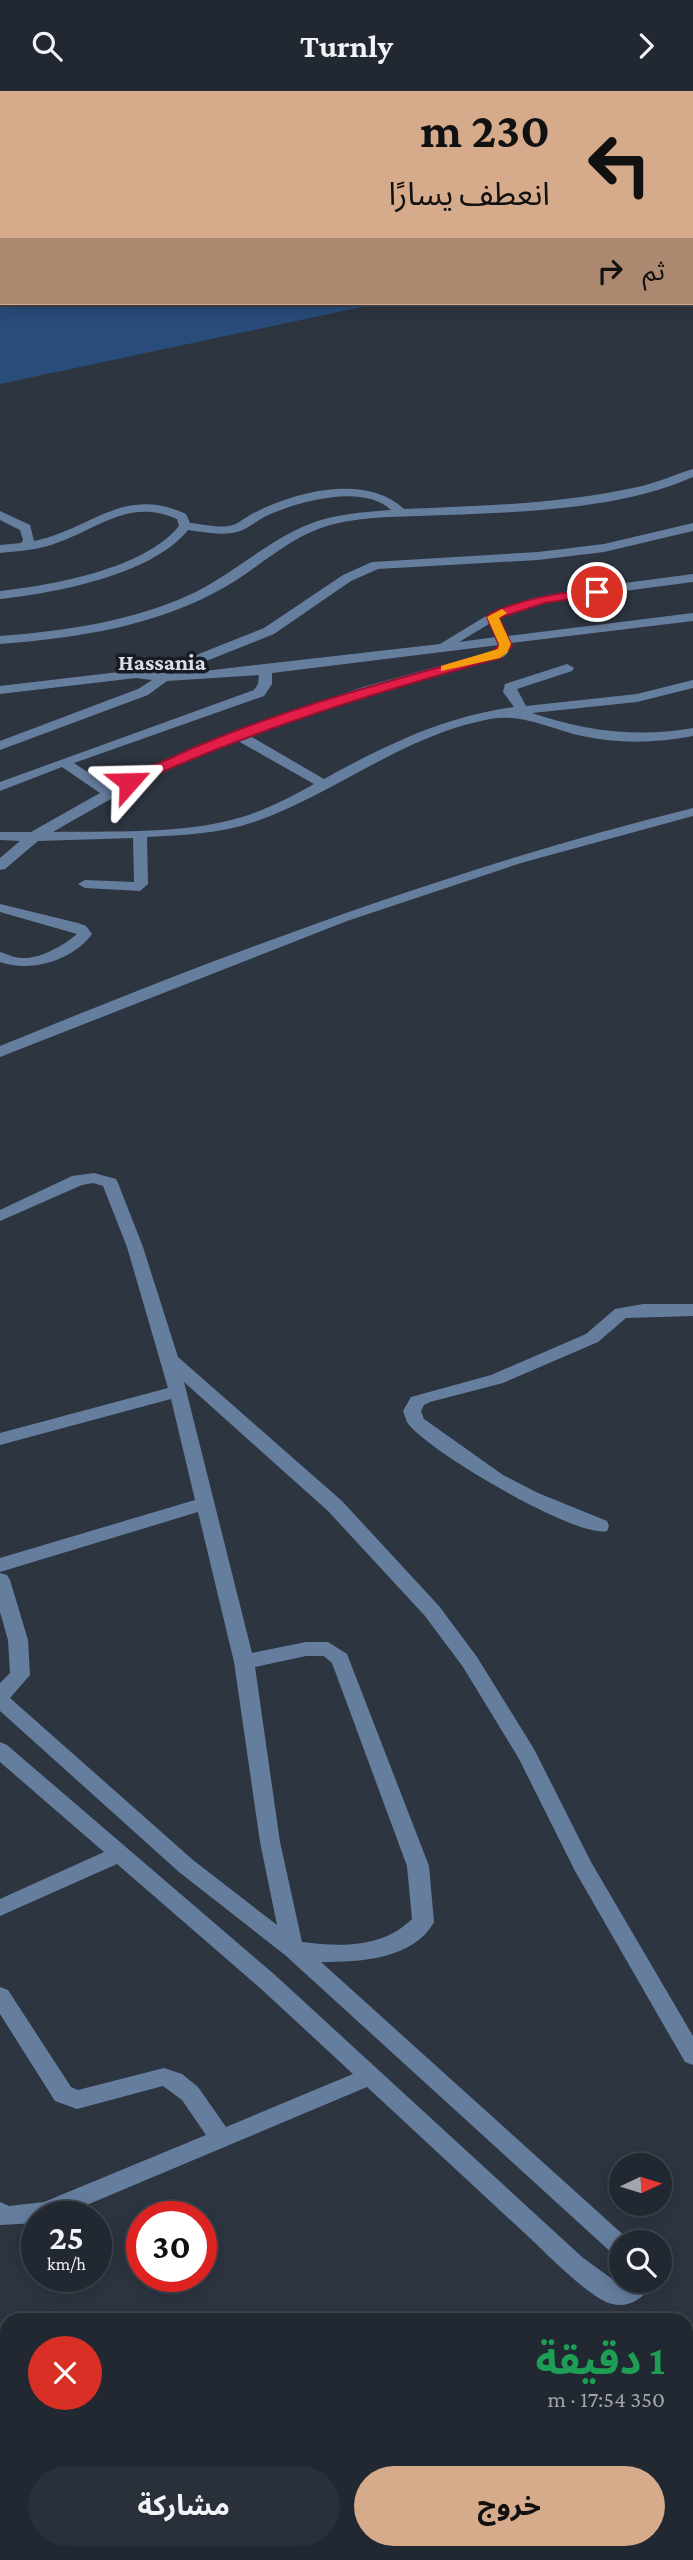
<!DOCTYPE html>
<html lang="ar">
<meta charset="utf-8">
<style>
:root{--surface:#222831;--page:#2a3039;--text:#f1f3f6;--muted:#a2a6ab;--line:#3f444d;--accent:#d6ab8b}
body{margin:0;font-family:"Crimson Pro","Noto Sans Arabic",serif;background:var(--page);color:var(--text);direction:rtl;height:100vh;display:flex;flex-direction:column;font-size:26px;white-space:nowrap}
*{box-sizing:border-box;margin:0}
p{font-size:23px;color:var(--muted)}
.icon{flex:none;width:38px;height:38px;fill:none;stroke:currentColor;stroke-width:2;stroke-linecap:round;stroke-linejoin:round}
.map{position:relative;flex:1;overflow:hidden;direction:ltr}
.side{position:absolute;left:0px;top:2222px;width:693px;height:247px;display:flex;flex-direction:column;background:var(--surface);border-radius:21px 21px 0 0;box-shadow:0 4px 18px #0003,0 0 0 2px var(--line);direction:rtl}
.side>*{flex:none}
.banner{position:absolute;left:0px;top:0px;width:693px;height:214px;box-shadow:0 4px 18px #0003,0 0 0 2px var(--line);direction:rtl;background:#d6ab8b;color:#111;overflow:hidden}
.needle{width:46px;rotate:86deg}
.tools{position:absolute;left:609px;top:2062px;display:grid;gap:14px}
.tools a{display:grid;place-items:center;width:63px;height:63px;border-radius:50%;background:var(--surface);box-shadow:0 4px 18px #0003,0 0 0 2px var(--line);font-size:35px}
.speed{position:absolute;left:21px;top:2110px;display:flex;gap:14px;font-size:35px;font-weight:700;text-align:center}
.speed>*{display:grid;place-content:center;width:91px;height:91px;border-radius:50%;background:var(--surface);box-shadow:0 4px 18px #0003,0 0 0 2px var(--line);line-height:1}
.speed small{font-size:18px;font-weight:400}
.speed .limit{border:10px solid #d22;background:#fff;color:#111}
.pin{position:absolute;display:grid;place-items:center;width:60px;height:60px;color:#fff;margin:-30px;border:4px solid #fff;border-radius:50%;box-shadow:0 2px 7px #0007}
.me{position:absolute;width:77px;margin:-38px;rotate:65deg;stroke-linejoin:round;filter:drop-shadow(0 0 5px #0008)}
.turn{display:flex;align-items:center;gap:24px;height:147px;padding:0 28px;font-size:32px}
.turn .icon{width:91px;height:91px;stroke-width:2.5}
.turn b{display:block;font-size:49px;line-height:60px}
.then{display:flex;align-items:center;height:66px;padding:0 28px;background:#0003;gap:14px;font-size:26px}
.round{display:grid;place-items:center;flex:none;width:74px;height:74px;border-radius:37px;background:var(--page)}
.overview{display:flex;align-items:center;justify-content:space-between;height:119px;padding:0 28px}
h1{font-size:42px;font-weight:700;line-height:52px;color:#1e9e55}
.action{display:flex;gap:14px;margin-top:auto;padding:14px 28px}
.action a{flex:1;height:80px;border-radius:42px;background:var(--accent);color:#111;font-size:28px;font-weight:700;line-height:80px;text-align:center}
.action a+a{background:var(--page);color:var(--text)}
header{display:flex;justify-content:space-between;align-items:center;height:91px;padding:0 28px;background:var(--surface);font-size:32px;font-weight:700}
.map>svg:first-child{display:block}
.green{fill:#2a4c7a}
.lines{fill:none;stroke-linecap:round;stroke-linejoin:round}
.minor{fill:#667e9e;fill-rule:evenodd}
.route{fill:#e11d48;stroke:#92132f;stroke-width:2}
.slow{fill:#f59e0b}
.labels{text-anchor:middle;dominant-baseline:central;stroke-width:7;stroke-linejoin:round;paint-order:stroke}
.far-district-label{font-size:23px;font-weight:bold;fill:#d9dfe6;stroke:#181c22}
</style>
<header><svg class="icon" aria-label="forward" viewBox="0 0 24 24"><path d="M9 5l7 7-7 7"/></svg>Turnly<svg class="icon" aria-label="search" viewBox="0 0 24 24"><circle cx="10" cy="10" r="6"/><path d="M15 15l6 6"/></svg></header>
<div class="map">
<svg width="693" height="2469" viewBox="0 0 693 2469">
<rect width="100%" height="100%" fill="#2d3541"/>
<!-- green -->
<g class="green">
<path d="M528,0h165v138l-2,-136z"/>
<path d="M0,16l2,196h379l-381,81z"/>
</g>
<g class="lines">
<!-- minor -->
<g class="minor">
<path d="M326,0h33l2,2h-37z"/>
<path d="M431,0h10l-11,2z"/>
<path d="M521,0h10l2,2h-11z"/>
<path d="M0,1l4,1h-2v5z"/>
<rect x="691" y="138" width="2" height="6"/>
<path d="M693,378v8c-72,32 -168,35 -246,38 -39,2 -79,0 -117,10 -40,11 -70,42 -105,62 -68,39 -147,51 -225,57v-8c64,-5 128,-14 187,-40 43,-19 77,-53 120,-71 26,-11 56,-13 84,-15 -29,-27 -94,-8 -125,6 -10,5 -18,13 -29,16 -16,4 -33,0 -49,-2 -36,45 -133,63 -188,69v-8c53,-6 144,-22 179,-65l-2,-7c-46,-21 -77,8 -118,23 -19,8 -39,9 -59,11v-8l21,-2 2,-3 -3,-10 -20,-10v-9l30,14 4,16c58,-12 89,-56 152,-27l4,9c13,1 30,6 43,2 8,-3 15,-10 23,-13 42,-21 110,-38 148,-3 80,-3 159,-5 238,-23 17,-4 34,-12 51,-17z"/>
<path d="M693,432v8l-89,21 -66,8 -160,9 -27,12 -77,53 -83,33 -4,6 253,-29 51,-31 38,-14 50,-10 114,-15v8l-137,18 -56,18 8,18 185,-23v8l-182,22 2,3 -9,11 -131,36 -123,43 74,43c62,-34 119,-62 190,-72l-11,-15 2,-8 62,-20 7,4 -2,3 -55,18 9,17 111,-12 56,-14v8l-56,14 -105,11c54,18 104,25 161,15v8c-38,7 -73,8 -111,0 -31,-7 -60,-23 -92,-17 -86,16 -152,73 -233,102 -35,13 -73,14 -110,16l1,47 -8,7 -55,-3 -7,-4 7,-4 49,2 -1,-44 -95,3 -33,28 -5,1v-12l20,-17 -20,-1v-8h31l69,-39 -38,-26 -62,24v-9l254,-92 4,-6 1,-9 -92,6 -19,14 -148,55v-9l138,-52 14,-9 -16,-2 -136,16v-8l136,-16 37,4 8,-13 83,-33 79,-53 29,-13 166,-10 66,-8zM489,533l7,13 -37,5zM499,554l-5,6 -131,36 -130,45 -44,17 -79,38 -36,-24 190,-67 8,-12v-11zM238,650l76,43c-25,14 -52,28 -79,35 -53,15 -127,12 -182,13 60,-35 119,-68 185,-91z"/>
<path d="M693,717v8l-172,47 -174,58 -347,136v-11c227,-93 455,-179 693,-238z"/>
<path d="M0,813l78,19 8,3 6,8c-19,26 -59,38 -89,29l-3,-1v-10c7,2 14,6 22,6 18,1 41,-12 55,-24l-77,-22z"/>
<path d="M94,1082l22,6 2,4 25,64 35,110 164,144 97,105 38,51 57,92 57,113 102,174v29l-8,-3 -110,-191 -57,-114 -55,-90 -38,-51 -97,-105 -144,-129 68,271 54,-11h22l19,12 82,212 5,56c-21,38 -75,40 -113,40l308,278 1,2h-9v15l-8,-3 -328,-299 -106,-83 -179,-161v-28l10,-10 -2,-33 -8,-28v-39l7,2 3,5 18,60 2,35 -20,23 183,162 84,65 -17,-83 -26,-180 -36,-150 -198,60v-14l195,-58 -24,-101 -171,46v-12l168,-45 -41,-141 -24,-61 -10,-3 -11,2 -82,36v-11l72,-34zM306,1565h18l8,7 75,203 5,53c-29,29 -71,28 -110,23l-22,-100 -25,-175z"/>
<path d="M643,1213h50v12l-67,2 -28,24 -95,41 -73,19 -6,3 -3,6 3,8 79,56 35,18 69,28 2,5 -2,5c-30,8 -183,-82 -200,-109l-4,-11 8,-14 80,-22 95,-41 29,-25z"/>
<path d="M0,1651l7,3 268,230 307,282 37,27 8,-4h28c-8,16 -25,29 -43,24 -21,-5 -63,-48 -79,-63 -55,-51 -111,-103 -166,-154l-309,130h-21v6l-37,2v-23l9,4 35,-4 162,-67 -24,-35 -19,-14 -86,23 -22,-8 -55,-87v-27l8,3 63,97 7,3 86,-22 18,6 16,13 28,40 127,-53 -94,-87 -142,-123 -117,52v-17l104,-47 -104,-90z"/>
</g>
</g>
<!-- route -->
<path class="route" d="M597,497l6,4 -2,2 -56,9 -46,15 13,28 -12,12c-126,35 -248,72 -367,127h-9l-2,-3c13,-12 37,-18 53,-26 101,-46 210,-74 316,-103l8,-8 -12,-28 2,-3c34,-16 71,-21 108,-26z"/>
<!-- slow -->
<path class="slow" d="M502,518l5,4 -8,5 12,26 -4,9 -7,5 -59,13v-5l57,-17 1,-5 -12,-27z"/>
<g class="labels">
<!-- far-district labels -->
<g class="far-district-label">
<text x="162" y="571">Hassania</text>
</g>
</g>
</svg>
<div class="tools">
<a><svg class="needle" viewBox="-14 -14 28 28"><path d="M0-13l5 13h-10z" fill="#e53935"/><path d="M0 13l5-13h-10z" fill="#a2a6ab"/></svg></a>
<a><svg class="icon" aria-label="search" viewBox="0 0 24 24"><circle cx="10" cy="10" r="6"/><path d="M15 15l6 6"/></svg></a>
</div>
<div class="speed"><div>25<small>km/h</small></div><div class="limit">30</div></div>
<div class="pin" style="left:597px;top:501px;background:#d93025"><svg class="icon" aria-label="arrive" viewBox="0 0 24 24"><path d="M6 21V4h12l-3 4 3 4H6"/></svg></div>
<svg class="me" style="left:129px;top:691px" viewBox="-20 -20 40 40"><path d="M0-17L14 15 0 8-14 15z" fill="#e11d48" stroke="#fff" stroke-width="4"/></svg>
<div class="banner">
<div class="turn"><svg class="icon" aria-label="left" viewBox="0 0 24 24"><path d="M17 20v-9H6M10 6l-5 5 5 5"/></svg><div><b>230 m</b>انعطف يسارًا</div></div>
<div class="then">ثم<svg class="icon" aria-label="right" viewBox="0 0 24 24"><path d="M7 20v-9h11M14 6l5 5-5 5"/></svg></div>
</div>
<section class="side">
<div class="overview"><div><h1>1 دقيقة</h1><p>350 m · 17:54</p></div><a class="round" style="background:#d93025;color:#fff"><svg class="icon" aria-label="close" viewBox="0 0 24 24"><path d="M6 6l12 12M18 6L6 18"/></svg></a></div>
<div class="action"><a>خروج</a><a>مشاركة</a></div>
</section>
</div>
